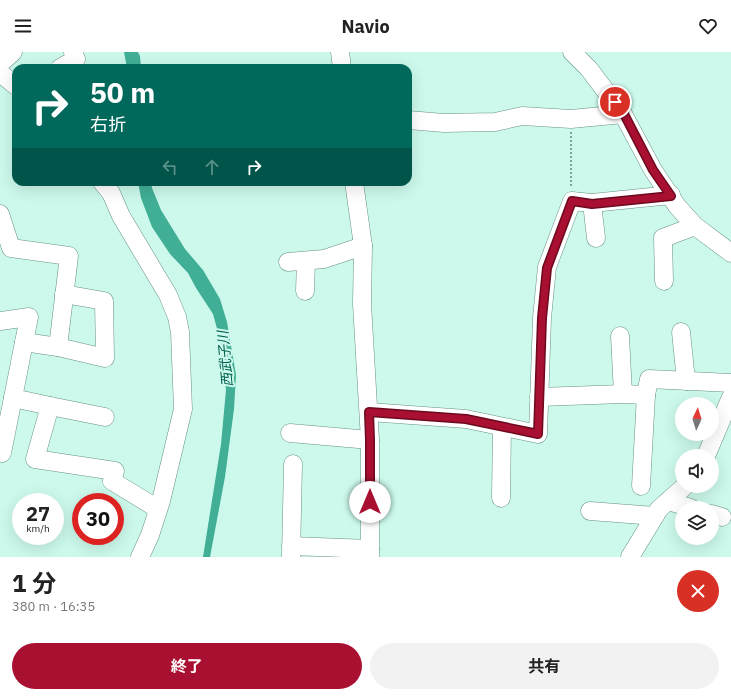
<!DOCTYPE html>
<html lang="ja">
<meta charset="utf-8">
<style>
:root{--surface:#fff;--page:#f2f2f2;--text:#222;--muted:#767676;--accent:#a80f30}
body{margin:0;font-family:"IBM Plex Sans","Noto Sans JP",sans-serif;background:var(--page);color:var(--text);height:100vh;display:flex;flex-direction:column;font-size:15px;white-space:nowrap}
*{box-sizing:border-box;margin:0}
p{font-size:13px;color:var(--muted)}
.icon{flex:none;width:22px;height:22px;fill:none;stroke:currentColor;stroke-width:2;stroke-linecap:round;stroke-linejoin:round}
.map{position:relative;height:505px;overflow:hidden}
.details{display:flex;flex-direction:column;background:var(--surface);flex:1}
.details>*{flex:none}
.top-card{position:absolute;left:12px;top:12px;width:400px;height:122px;border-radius:12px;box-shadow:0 4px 16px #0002;background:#00695c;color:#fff;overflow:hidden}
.needle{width:26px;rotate:4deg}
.controls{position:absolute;left:675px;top:345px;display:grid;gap:8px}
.controls a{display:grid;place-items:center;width:44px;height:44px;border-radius:50%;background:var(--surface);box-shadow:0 4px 16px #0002;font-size:20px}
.speed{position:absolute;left:12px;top:441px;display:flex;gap:8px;font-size:20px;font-weight:700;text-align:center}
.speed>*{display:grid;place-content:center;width:52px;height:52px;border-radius:50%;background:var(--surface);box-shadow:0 4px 16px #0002;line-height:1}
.speed small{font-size:10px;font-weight:400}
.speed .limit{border:6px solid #d22;background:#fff;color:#111}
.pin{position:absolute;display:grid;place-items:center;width:34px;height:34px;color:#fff;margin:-17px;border:2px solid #fff;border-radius:50%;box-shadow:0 1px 4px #0007}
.me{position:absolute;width:44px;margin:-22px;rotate:0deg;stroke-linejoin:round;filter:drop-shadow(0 0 3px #0008)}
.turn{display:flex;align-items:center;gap:14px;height:84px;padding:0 12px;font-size:18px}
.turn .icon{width:52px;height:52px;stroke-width:2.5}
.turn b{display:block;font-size:28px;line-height:34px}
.lanes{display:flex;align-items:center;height:38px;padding:0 12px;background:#0003;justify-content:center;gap:20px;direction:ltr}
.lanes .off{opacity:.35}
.round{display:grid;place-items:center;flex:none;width:42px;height:42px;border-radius:21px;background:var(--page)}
.head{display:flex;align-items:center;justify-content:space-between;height:68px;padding:0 12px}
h1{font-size:24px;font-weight:700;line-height:30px}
.action{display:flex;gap:8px;margin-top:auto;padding:8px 12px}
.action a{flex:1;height:46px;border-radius:24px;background:var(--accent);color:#fff;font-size:16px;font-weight:700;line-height:46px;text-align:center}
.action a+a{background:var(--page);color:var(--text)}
header{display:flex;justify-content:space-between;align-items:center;height:52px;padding:0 12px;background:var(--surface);font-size:18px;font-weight:700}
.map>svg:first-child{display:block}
.water{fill:#41af96}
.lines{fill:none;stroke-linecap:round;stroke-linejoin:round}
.minor-casing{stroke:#679185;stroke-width:19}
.path{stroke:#80a097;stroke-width:2;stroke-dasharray:2 2;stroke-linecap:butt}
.minor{stroke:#fff;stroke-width:18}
.route-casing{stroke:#6d0a1f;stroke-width:10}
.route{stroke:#a80f30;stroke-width:7}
.labels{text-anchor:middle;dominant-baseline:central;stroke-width:4;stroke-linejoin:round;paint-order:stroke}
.water-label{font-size:14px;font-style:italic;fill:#005f4e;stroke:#ccf9ec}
</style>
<header><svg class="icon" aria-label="menu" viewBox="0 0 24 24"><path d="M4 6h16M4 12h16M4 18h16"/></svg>Navio<svg class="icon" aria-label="heart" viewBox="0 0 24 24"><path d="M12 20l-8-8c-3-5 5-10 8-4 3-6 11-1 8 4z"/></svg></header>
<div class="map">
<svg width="731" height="505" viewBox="0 0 731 505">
<rect width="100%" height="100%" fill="#ccf9ec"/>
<!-- water -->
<g class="water">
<path d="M124,0h14l2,4 1,12h-14z"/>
<path d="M138,130h13l1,6 9,22 24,39 18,21 17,29 7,23 9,53 -2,34 -9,68 -15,80h-7l18,-113 5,-54 -5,-47 -8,-29 -17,-26 -8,-15 -18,-19 -18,-27 -11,-29z"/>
</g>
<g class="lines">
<!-- minor casing -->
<g class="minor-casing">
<g id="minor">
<path d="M340,0l2,16"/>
<path d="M572,0l17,17 34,45 30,56 24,36 18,20 36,27"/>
<path d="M0,12l13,-12"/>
<path d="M60,16l16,-9 -3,-7"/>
<path d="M0,21l16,13"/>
<path d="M408,68l36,3 51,-1 27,-6 49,3 52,-5"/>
<path d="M102,130l9,11 10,23 47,79 9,22 3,15 3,77 -22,92 -11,34 -10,22"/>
<path d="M354,130l9,64 -1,58 8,136v117"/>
<path d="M592,151l4,35"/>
<path d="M0,162l11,34 58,8 -11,91 -34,-5"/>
<path d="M288,210l36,-3 39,-13"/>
<path d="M664,229l-1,-43 32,-12"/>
<path d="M305,239l1,-30"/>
<path d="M0,269l29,-4 -16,81 37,8 -15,53 80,12 -3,10 46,28"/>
<path d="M681,280l5,49"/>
<path d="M620,284l3,58"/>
<path d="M58,295l47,11 -1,-57 -40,-7"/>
<path d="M539,345l84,-3 23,1 3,-16 82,4"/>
<path d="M50,354l55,11"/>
<path d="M369,360l97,7 72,15 4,-116 5,-51 25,-66 20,2 79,-8"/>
<path d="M290,381l80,7"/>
<path d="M2,401l11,-55"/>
<path d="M706,404l25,-59"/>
<path d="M641,434l5,-91"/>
<path d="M501,446l1,-71"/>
<path d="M668,449l23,7"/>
<path d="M590,459l65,5"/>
<path d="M712,462l10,3"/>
<path d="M291,494l79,3"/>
<path d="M291,505l2,-93"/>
<path d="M630,505l29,-48 26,-23"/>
</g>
</g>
<!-- path -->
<path class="path" d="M571,80v54"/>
<!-- minor -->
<use href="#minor" class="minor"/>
</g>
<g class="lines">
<!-- route casing -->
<g class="route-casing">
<path id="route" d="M370,450v-62l-1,-28 97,7 72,15 4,-116 5,-50 25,-67 20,3 79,-8 -18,-26 -29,-56 -9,-12"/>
</g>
<!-- route -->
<use href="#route" class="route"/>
</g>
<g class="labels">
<!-- water labels -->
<g class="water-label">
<text transform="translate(225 307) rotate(-95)">西武子川</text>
</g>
</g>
</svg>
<div class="controls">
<a><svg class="needle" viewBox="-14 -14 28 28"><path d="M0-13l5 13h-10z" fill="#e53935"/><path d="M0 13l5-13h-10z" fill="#767676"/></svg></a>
<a><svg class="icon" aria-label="sound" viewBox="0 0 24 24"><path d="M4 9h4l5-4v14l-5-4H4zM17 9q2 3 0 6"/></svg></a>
<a><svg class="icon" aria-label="layers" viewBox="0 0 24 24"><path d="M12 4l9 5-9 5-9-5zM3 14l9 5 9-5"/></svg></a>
</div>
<div class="speed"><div>27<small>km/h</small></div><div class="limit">30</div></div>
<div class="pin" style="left:615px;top:50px;background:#d93025"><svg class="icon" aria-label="arrive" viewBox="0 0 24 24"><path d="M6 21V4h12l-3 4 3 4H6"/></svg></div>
<svg class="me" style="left:370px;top:450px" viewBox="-20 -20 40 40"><circle r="19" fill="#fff"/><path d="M0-13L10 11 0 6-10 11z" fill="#a80f30"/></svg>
<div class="top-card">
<div class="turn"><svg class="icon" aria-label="right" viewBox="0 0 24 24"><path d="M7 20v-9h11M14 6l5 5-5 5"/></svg><div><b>50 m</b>右折</div></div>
<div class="lanes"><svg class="icon off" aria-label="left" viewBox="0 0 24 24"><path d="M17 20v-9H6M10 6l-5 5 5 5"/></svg><svg class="icon off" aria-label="ahead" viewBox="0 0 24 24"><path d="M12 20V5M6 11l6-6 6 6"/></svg><svg class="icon" aria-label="right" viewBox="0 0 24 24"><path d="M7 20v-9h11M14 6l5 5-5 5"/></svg></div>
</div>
</div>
<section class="details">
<div class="head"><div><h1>1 分</h1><p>380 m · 16:35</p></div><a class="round" style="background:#d93025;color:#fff"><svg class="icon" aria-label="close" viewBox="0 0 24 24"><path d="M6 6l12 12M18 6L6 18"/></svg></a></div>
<div class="action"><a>終了</a><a>共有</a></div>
</section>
